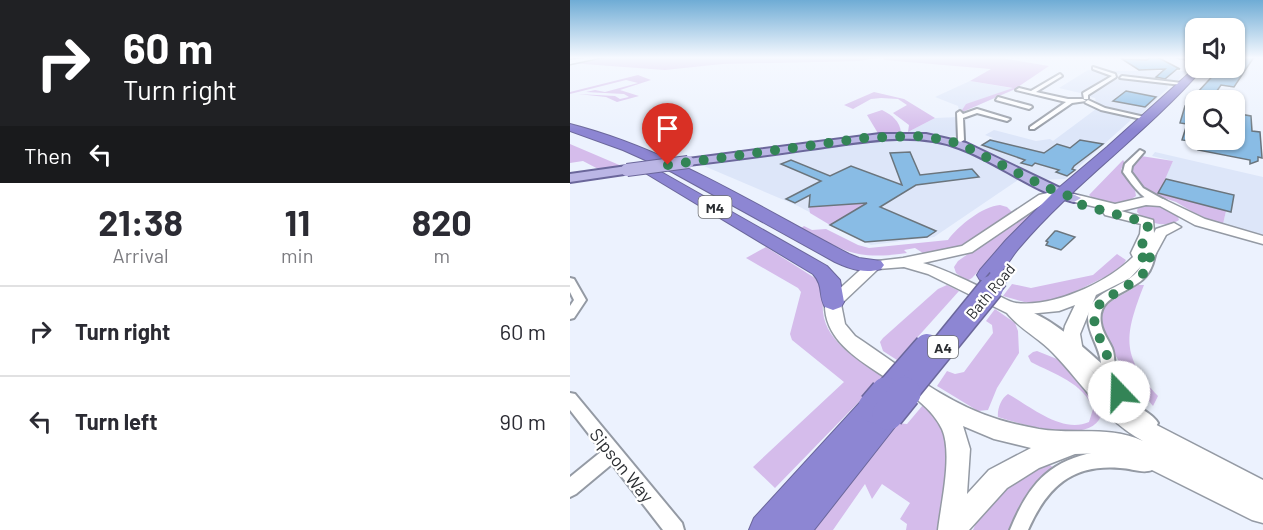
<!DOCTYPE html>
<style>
:root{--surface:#fff;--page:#f2f2f3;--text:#2b2b33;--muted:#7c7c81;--line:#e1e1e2}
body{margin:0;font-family:Barlow,sans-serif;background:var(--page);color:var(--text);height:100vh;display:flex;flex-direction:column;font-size:22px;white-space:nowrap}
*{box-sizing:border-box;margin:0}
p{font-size:20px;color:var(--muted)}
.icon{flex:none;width:33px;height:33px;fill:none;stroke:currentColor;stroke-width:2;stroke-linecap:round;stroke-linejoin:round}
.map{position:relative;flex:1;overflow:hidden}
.sheet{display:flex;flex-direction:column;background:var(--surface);width:570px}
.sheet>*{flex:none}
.guide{background:#202124;color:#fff;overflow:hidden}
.buttons{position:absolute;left:615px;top:18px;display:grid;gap:12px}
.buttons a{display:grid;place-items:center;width:60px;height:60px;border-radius:12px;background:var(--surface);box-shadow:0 2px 4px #0004;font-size:30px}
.pin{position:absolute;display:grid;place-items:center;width:51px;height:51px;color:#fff;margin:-62px -26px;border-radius:50% 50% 50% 0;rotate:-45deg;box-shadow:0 0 6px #0007}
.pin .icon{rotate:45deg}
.me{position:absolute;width:66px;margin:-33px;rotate:339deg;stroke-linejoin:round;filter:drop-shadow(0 0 4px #0008)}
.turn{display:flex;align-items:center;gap:21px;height:126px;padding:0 24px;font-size:27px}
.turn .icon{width:78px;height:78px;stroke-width:2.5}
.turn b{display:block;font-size:42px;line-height:51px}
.then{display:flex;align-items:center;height:57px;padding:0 24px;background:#0003;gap:12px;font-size:22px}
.eta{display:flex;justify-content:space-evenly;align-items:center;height:102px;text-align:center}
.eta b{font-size:36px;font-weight:700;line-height:42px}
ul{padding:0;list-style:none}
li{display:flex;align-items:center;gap:18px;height:90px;padding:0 24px;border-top:2px solid var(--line)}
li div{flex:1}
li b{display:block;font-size:22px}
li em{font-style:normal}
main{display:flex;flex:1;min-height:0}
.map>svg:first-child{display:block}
.built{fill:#dde6f9}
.green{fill:#d5bceb}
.building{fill:#89bce5;stroke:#6b757d;stroke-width:1.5}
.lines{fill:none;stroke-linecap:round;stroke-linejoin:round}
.street-casing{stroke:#949aa4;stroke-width:4}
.secondary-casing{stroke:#949aa4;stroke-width:3}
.primary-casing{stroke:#6b679b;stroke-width:4}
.highway-casing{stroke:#6b679b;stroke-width:2}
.street{fill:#fff;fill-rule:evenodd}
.secondary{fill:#fff;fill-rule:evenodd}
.primary{fill:#bbb6e5;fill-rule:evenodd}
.highway{fill:#8d86d3;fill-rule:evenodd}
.primary-bridge-casing{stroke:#6b679b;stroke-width:14;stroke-linecap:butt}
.highway-bridge-far2-casing{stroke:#6b679b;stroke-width:22;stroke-linecap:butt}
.highway-bridge-far1-casing{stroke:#6b679b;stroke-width:27;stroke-linecap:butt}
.highway-bridge-casing{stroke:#6b679b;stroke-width:34;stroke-linecap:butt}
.primary-bridge{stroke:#bbb6e5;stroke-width:12}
.highway-bridge-far2{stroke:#8d86d3;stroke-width:19}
.highway-bridge-far1{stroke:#8d86d3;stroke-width:24}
.highway-bridge{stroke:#8d86d3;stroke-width:31}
.route{stroke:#338456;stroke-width:10;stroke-dasharray:0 18}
.labels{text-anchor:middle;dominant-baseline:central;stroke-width:4.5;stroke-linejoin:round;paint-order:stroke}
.shield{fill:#fff;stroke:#6b6d70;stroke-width:1.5}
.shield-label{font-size:14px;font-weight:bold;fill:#2b2e32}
.street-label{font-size:15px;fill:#2b2e32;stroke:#fff}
.near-street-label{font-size:18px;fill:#2b2e32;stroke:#fff}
</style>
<main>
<section class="sheet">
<div class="guide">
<div class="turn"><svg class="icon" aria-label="right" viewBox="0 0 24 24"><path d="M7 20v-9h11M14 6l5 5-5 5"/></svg><div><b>60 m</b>Turn right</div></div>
<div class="then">Then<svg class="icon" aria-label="left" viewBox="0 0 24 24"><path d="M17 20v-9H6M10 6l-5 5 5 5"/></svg></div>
</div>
<div class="eta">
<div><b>21:38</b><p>Arrival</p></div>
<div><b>11</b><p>min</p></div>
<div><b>820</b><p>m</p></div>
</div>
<ul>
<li><svg class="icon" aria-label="right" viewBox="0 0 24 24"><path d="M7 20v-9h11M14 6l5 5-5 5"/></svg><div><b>Turn right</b></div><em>60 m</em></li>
<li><svg class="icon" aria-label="left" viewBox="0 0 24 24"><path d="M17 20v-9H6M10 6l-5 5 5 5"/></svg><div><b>Turn left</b></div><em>90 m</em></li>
</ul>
</section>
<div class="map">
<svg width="693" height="530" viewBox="0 0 693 530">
<rect width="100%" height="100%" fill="#ecf2fe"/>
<!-- built -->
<g class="built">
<path d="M518,70l10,1 8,3v3l-26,16 -21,-5z"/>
<path d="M539,71h79l-13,12 -62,-10z"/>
<path d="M563,78l27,5 7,2 1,3 -28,27 -43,-9 -2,-8 -9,-2 24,-16z"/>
<path d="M400,81l46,8 -56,24 -2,-7 -23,-9z"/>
<path d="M526,109l28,6 7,5 -66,59 -25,1 -64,-32 17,-10 -8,-3 9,-5 42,11 14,-2 3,2z"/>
<path d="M389,117v19l-17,1 -34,-5 27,-14z"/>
<path d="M349,138l39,7 63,33 -87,59 -63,8 -73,-39 -101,-43 179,-24z"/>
<path d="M585,152l108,25v58l-40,-11 3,-13 -68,-18 15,-32 -21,-5z"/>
</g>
<!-- green -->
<g class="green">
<path d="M32,57h278l-20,4 -138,3 -57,6 -95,-7z"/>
<path d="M313,57h112l54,9 -34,23 -55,24 6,-9 47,-16 -43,-7 21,-12 -107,-9z"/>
<path d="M68,75l13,5 -31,10 19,6 -22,6 -11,-5 -28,-3 37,2 5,3 9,-2 -5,-3 -38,-2 9,-2 10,2 33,-9 -12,-3 -56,14v-2z"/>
<path d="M304,92l30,7 31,19 -27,14 1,-7 -16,-12 14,-8 -9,-6 -17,-1 -10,1 -18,10 -9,-4z"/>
<path d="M312,110c10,5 18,11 19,23l-22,2 -12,-20z"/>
<path d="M0,144l54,23 -22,4 -19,-10 -13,2z"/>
<path d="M571,156l32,5 -14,32 67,18 -3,13 -20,-6 -27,-16 -30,-10 -14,-21 1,-7z"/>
<path d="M553,160l2,3 -4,6 14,21 1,6c-13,10 -34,12 -47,-1z"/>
<path d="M473,201l-71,77 -5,3 -11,-8 -2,-6 4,-6z"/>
<path d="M299,202l-39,23 -20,-12 -1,-6z"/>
<path d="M572,204l19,1 16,9 2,6c-13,9 -32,3 -42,-8l1,-6z"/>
<path d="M430,205l7,2 6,6 -52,34 -35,8 -11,-7 -11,2 3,3c-27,4 -51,5 -75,-9l-3,1 -29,-16 4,-3 8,4 14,-1 32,16 11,3 79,-8c10,-14 35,-34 52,-35z"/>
<path d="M196,247l52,33c8,11 4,20 5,32 3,31 38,49 60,65l-108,111 -22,-21 91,-85 -52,-42 -2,-6 11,-42 -3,-4 -52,-30z"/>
<path d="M547,254l9,6 -5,9 -65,32 -28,2 -25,-7 9,-12 19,4 62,-13z"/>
<path d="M377,285l12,6 -62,69 -14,-9 -3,-9 3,-4 55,-49z"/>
<path d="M568,285h6c-19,49 -24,70 14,111l-5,10c-15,-21 -67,-76 -46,-101 8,-8 22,-13 31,-20z"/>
<path d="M425,309l20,14 3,8 1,22 -22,35 -9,22 -10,1 -41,-25 10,-15 8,3 9,-2 29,-39 -1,-8 -6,-4z"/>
<path d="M467,351l25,10 35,43 4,12c-12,30 -80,8 -103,1 -1,-7 3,-19 10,-23 22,12 54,40 81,28l4,-13c-9,-26 -39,-35 -62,-47l-3,-6 5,-4z"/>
<path d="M353,405l17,15 11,38 -13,72h-32l1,-6 -7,-5 10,-16 -28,-19 -10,15 -7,-15 -32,46h-24l87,-107 11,1z"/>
<path d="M478,464l8,5 -42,61h-41c13,-34 45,-49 75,-66z"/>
</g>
<!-- building -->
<g class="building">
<path d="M581,57h6l23,12h-3l-12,10 -9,-2 9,-8 -26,1 -17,-11 25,1z"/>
<path d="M664,57h20l-20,30 -13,-2 -9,13 -16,-3v47l-14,-2 5,-16 -7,-1 5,-17 35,-38h14z"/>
<path d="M556,91l30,6 -11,10 -32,-6z"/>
<path d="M664,113l17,3 1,15 8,1 2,26 -4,-1v4l-8,3v-4l-52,-10 2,-10 34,5z"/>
<path d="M420,140l54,13 13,-9 13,4 10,-8 23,4 -29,22 -2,3 3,1 -8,6 -11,-4 3,-2 -24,-7 -3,3 -11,-3 4,-3 -43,-15z"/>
<path d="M340,152l10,23 52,-6 7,8 -63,8 -36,22 56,24 -9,6 -62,5 -35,-17 37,-22 -58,4 1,-12 -15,8 -9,-4 35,-18 -40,-17 10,-4 39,16 21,-10 51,19 -12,-32z"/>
<path d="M596,179l68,16 -3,17 -73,-19z"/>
<path d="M485,231h2l18,6 -14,13 -15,-5 2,-3 -2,-1z"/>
</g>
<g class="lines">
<!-- street casing -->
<g class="street-casing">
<g id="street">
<path d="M608,57h18v2l-16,-1z"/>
<path d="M523,67l22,7 1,3 -28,18v4h-4l-1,-6 29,-17 -19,-7z"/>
<path d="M490,74l2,2 -26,16 32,7h15l3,2 -14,2 -38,26h-4v-2l36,-25 -50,-12 3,-2 12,3z"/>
<path d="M552,76l60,7 2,1 -2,1 -62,-7z"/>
<path d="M428,97l33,9 1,1 -3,2 -33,-9z"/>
<path d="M518,100l17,8 44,10 -3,2 -45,-10 -15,-7 -1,-1z"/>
<path d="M407,109l33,10 -3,2 -30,-8 -14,5 1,22 -6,4h-4v-2l4,-3 -1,-26 3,-2 3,3z"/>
<path d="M570,150l4,2 -12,14 -1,6 12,16 23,13v4c-19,1 -33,-19 -43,-33l2,-8z"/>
<path d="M581,248l5,3c-2,9 -4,18 -10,25 -14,17 -50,19 -45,47 1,9 7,16 11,25 4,10 1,22 5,32 6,10 15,20 24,28 6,5 13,8 17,15l-3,5 -5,2 -11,-6 -12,-10 -15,-18 -7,-13 -45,-40 -23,-17 -25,-13 -2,-3 2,-3 4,-1c33,10 59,34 85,57 -1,-16 -13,-29 -13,-45 0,-27 34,-29 49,-46 5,-6 7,-13 9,-21z"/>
<path d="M0,278l4,1 12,21 -12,18 -4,1v-13l4,-6 -4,-8z"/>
<path d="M0,393l5,1 107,129 2,7h-21l-51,-66 -36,30 -6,3v-20l32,-26 -32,-41z"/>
<path d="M533,451c16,0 33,1 49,7l2,6 -2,6c-10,4 -21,-2 -32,-2 -48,-4 -73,19 -92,62h-18c19,-47 41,-72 93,-79z"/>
</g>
</g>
<!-- secondary casing -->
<g class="secondary-casing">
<g id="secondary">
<path d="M21,57h12l-33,7v-4z"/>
<path d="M490,190l6,4 -2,3 -17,4 -75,51 -49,11c24,7 46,19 68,29 8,3 17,10 25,11 37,5 92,-21 117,-46l-2,-4 9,-19 1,-10 -36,-9 -2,-3 2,-3 -35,-8v-6l4,-1 41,10 30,-7 18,2 42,20 58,17v8l-68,-19 -35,-19 -14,-1 -25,6 32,9 1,13 2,-4 18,-6 7,4 -15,8 -13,24 -7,2 -16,17 -34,17 -16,39 5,29 24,28 34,27 120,62v43l-11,-3 -126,-63 -22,-4 -29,1 -36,14 -32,20 -38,42h-31c3,-27 15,-76 4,-101 -24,-51 -120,-65 -117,-127l44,-40 34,-4 59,-12 77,-51zM334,267l24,7 79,39c13,16 32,25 46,40 31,32 50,66 90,88 -33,-16 -69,-6 -104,-12 -15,-3 -31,-6 -45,-11 -50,-16 -95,-53 -139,-82l-10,-12 -4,-20 37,-35zM505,305l-10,21 -3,13 -34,-25 31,-3zM393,426l31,13 37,9 -42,22 -22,24 3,-45z"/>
</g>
</g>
<!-- primary casing -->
<g class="primary-casing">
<g id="primary">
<path d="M310,134h46l40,9 115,55 -7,4c-42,-10 -76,-40 -115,-54 -47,-18 -102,-5 -149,1 -41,6 -81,11 -122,16l-6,-3 6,-3z"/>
<path d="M57,166l4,1v6l-61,9v-8z"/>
</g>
</g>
<!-- highway casing -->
<g class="highway-casing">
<g id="highway">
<path d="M626,67l7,1c-56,65 -128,114 -184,180 -11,12 -20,37 -39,32l-3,-5 3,-5 26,-30 49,-49 52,-44z"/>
<path d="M0,124c99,25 189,83 279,130l10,4 22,3 3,4 -3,4c-16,5 -31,0 -46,-7l-163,-90 -49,-22 -53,-19z"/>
<path d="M77,164l180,102 13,14 4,22 -3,5 -8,3 -8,-3c-7,-12 -1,-21 -12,-33l-171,-103 -2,-3z"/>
<path d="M304,395l10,3 2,4 12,3 4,9 -4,9 -84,107h-65l5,-12 110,-120z"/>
</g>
</g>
<!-- street -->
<use href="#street" class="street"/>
<!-- secondary -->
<use href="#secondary" class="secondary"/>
<!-- primary -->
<use href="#primary" class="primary"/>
<!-- highway -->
<use href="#highway" class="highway"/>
<!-- primary-bridge casing -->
<g class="primary-bridge-casing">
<path id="primary-bridge" d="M57,170l61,-8"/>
</g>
<!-- highway-bridge-far2 casing -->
<g class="highway-bridge-far2-casing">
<path id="highway-bridge-far2" d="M419,290l9,-11"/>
</g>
<!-- highway-bridge-far1 casing -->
<g class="highway-bridge-far1-casing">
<g id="highway-bridge-far1">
<path d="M314,395l43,-49"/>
<path d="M334,395l87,-107"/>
</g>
</g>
<!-- highway-bridge casing -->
<g class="highway-bridge-casing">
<g id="highway-bridge">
<path d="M304,407l12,-14"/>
<path d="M318,414l17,-21"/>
</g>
</g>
<!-- primary-bridge -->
<use href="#primary-bridge" class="primary-bridge"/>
<!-- highway-bridge-far2 -->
<use href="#highway-bridge-far2" class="highway-bridge-far2"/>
<!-- highway-bridge-far1 -->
<use href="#highway-bridge-far1" class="highway-bridge-far1"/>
<!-- highway-bridge -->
<use href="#highway-bridge" class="highway-bridge"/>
</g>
<!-- sky -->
<linearGradient id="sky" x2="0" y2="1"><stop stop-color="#6facd5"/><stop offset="0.44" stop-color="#f6f9ff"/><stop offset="1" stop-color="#f6f9ff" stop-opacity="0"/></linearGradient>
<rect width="693" height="131" fill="url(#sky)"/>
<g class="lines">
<!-- route -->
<path class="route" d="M98,165l197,-27 51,-2 31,4 15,5 86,43 26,10 5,6 69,19 -1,11 -9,19 3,5 7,-2 3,-5 -2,12 -5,10 -21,16 -22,12 -7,16 1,10 14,33 -1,18 11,14"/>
</g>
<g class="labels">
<!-- shield labels -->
<g class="shield">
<rect x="128.5" y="196" width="33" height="22" rx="4.5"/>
<rect x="358" y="336" width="30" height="22" rx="4.5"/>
</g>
<g class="shield-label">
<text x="145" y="207">M4</text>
<text x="373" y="347">A4</text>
</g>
<!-- street labels -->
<g class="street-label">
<text transform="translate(420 291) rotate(-50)">Bath Road</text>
</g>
<!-- near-street labels -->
<g class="near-street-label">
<text transform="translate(52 465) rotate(51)">Sipson Way</text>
</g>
</g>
</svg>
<div class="buttons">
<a><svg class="icon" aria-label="sound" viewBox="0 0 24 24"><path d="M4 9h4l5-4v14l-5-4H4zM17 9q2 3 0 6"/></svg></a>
<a><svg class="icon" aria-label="search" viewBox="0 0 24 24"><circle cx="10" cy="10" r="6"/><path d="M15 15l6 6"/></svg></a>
</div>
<div class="pin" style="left:98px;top:165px;background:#d93025"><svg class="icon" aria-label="arrive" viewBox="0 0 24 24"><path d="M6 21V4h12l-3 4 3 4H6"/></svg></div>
<svg class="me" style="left:549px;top:392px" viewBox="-20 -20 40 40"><circle r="19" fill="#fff"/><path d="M0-13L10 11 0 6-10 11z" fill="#338456"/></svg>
</div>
</main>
